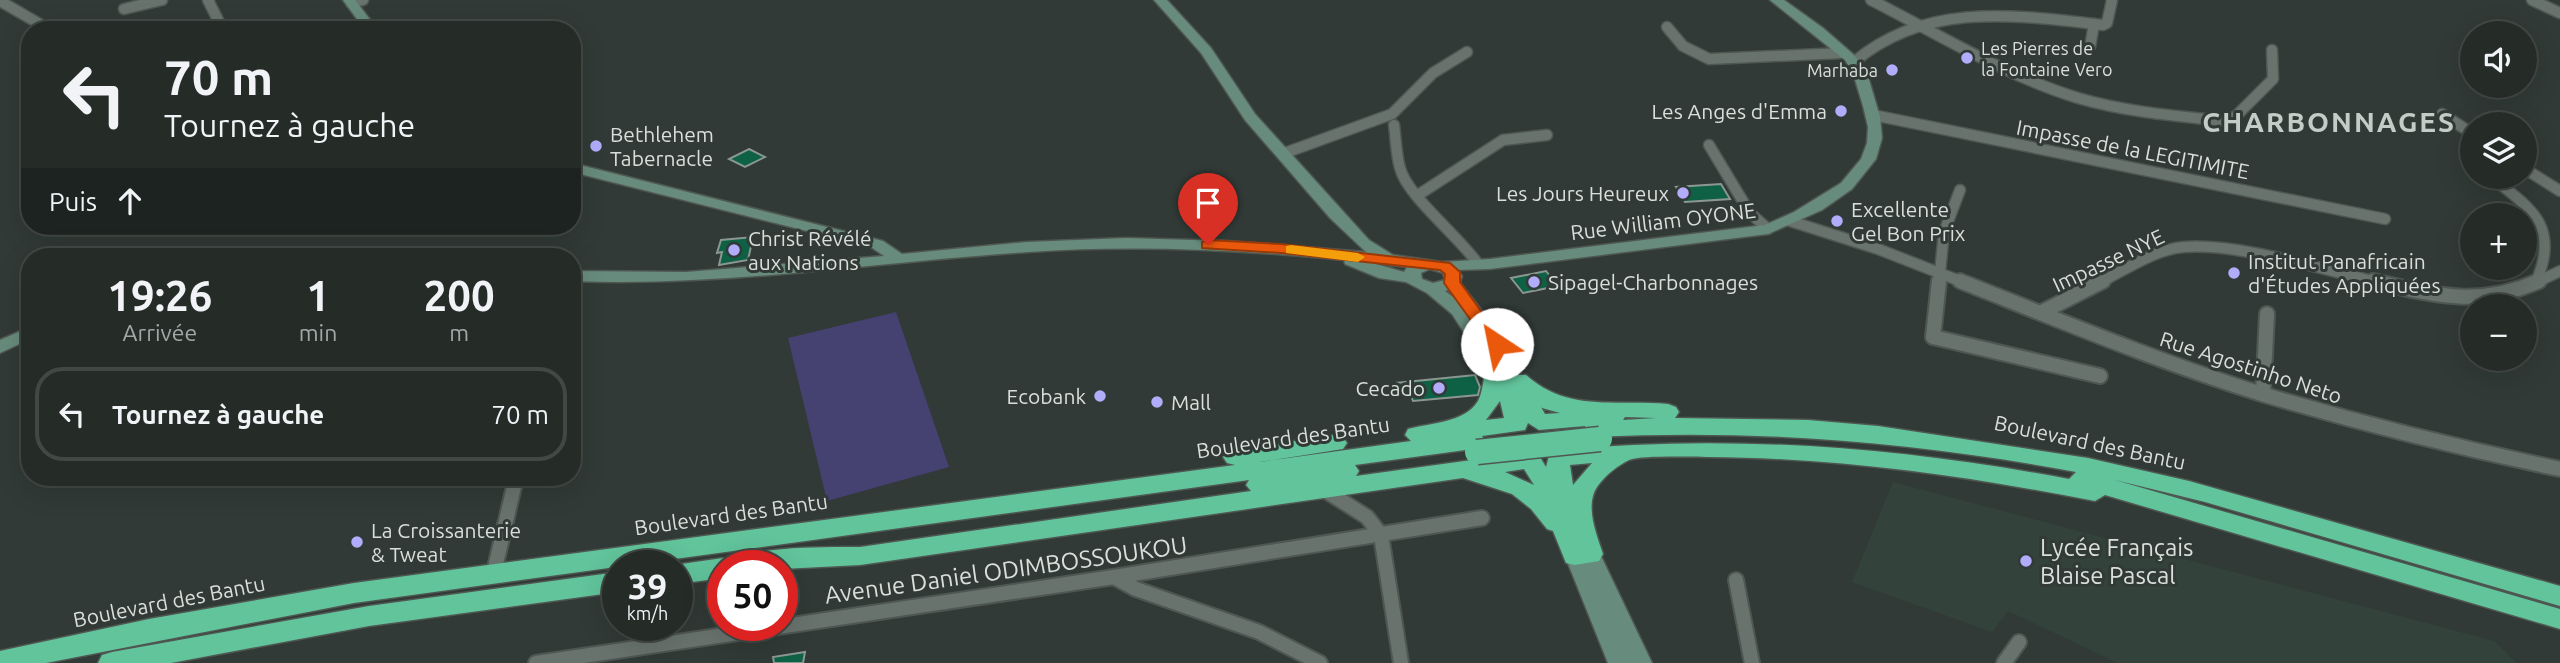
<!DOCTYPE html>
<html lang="fr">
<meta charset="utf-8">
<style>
:root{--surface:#252c28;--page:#313834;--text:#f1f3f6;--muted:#a3a7a8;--line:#424845}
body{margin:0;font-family:Ubuntu,sans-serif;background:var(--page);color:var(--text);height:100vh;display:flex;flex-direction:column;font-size:26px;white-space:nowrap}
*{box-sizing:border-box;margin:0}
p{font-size:23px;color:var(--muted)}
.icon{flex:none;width:38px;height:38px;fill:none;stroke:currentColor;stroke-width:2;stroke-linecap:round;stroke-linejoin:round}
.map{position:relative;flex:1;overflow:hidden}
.panel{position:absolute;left:21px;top:248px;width:560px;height:238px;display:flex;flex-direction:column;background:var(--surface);border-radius:28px;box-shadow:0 7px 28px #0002,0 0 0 2px var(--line)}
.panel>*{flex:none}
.guide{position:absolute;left:21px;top:21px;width:560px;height:214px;border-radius:28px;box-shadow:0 7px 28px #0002,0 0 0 2px var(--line);background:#252c28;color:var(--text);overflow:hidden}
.buttons{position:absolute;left:2460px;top:21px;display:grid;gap:14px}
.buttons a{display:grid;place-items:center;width:77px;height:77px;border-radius:50%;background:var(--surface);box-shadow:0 7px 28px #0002,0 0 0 2px var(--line);font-size:35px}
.speed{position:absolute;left:602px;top:550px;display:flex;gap:14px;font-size:35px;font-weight:700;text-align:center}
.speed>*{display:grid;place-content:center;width:91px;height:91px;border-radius:50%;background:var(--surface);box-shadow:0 7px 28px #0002,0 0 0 2px var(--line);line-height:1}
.speed small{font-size:18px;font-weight:400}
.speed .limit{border:10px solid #d22;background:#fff;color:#111}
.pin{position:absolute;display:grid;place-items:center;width:60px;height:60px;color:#fff;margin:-72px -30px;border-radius:50% 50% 50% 0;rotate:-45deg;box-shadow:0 0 7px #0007}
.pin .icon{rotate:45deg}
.me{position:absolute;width:77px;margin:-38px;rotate:326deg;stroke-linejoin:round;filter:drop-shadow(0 0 5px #0008)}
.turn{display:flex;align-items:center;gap:24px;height:147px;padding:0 28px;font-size:32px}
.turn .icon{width:91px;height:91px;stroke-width:2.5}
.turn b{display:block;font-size:49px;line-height:60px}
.then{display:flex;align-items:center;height:66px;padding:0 28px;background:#0003;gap:14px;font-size:26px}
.eta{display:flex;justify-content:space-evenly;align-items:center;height:119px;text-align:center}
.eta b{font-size:42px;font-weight:700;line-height:49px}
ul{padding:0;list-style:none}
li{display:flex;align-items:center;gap:21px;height:94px;margin:0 14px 10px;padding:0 14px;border:4px solid var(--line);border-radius:28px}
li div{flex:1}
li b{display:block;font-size:26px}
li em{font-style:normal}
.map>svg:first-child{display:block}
.built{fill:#33433b}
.green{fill:#454170}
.building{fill:#0e6145;stroke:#8c9791;stroke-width:2}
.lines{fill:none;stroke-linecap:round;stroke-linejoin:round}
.street-far1-casing{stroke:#4f5752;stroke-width:13}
.street-casing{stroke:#4f5752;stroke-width:18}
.secondary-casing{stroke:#4f5752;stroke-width:3}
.highway-casing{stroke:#4f5752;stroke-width:3}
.street-far1{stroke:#69736e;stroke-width:10}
.street{stroke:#69736e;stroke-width:14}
.secondary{fill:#678b7c;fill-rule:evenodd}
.highway{fill:#61c49b;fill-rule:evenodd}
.highway-bridge-casing{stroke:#4f5752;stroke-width:27;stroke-linecap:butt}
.highway-bridge{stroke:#61c49b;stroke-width:24}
.route{fill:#ea580c;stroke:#983908;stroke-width:2}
.slow{fill:#f59e0b}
.poi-dot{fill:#b1adfa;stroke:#313a36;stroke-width:2.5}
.labels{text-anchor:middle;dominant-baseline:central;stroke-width:6;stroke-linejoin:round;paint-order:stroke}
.far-poi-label{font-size:18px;fill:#d9dfdb;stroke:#313a36;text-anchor:start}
.poi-label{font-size:21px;fill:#d9dfdb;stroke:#313a36;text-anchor:start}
.street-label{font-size:21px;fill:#d9dfdb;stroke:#313a36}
.near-poi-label{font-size:24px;fill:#d9dfdb;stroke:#313a36;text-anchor:start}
.near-street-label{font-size:24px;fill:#d9dfdb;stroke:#313a36}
.district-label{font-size:28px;font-weight:bold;letter-spacing:2px;fill:#c2cdc7;stroke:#313a36}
</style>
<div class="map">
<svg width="2560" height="663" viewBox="0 0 2560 663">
<rect width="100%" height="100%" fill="#313a36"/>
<!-- built -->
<path class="built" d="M1893,482l601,159 23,22h-399l-110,-52 -16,21 -140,-50z"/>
<!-- green -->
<path class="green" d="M896,312l53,155 -122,34 -39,-163z"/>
<!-- building -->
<g class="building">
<path d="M749,149l16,8 -20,10 -16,-8z"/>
<path d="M1721,184l9,15 -45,3 -9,-15z"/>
<path d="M753,237l-5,23 -29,5 3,-13 -5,1 4,-13z"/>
<path d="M1546,271l12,15 -35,7 -12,-15z"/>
<path d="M1475,375l5,12 -2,8 -65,6 -3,-8 -11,1 -3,-11z"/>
<path d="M805,652l-2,11h-29l-1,-6z"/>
</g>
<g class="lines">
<!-- street-far1 casing -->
<g class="street-far1-casing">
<g id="street-far1">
<path d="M208,0l15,30"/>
<path d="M1871,0c67,34 135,76 207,98 48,14 98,18 147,23l11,-5 37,-37 -1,-29"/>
<path d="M2532,0l28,13"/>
<path d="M0,1l50,29"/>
<path d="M351,3l12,-3"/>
<path d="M124,9l38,-9"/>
<path d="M1667,27l16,19 26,13 134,-6"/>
<path d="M2090,47l4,-23"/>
<path d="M1854,62c72,-61 161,-47 249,-37l4,-2 5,-23"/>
<path d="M2442,114l31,20"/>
<path d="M1873,115l512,104"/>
<path d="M1394,125c2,14 2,29 6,43 7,28 59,68 78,96"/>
<path d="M1709,145l41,68 18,16"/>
<path d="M1282,154l110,-40 41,-41 34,-21"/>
<path d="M2525,169l35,22"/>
<path d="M2491,177c41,32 69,50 45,105"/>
<path d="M1418,195l85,-55 44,-5"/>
<path d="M1790,221l88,28 87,34"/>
<path d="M1939,283l5,-51 16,-42"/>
<path d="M2099,283c26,-13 56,-34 85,-36 56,-4 140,23 197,36"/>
<path d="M2535,283l25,-12"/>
</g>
</g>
<!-- street casing -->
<g class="street-casing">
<g id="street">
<path d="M1939,281l-6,56 167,39"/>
<path d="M1960,281c101,40 202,82 305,114 98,29 195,53 295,74"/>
<path d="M2373,281c62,14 104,27 166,0"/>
<path d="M2042,312l61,-31"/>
<path d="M2263,394l4,-80"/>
<path d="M1323,489l44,28 14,18 20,128"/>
<path d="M494,572l22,-94"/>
<path d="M1114,577l22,12 123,43 61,31"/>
<path d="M1736,580l16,83"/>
<path d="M536,663l578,-86 368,-59"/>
<path d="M2004,663l15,-21"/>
</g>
</g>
<!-- secondary casing -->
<g class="secondary-casing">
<g id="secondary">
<path d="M343,0h12l23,30h-13z"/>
<path d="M1154,0h13l44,48 44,66 114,126 24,15 49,7 48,-3 275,-34 29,-13 47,-29 20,-24 6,-16 1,-16 -5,-21 -10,-33 -8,-13 -75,-60h14l39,28 31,27 13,18 13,44 2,21 -6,21 -24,30 -30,21 -54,24 -278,35 -32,1 4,6 -2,7 34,43 23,42 -3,4 -17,4 -6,-2 -39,-60 -25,-21 -21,-11 -27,-4 -34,-14 -1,-4 -19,-2c-99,-9 -198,-13 -297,-6 -153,10 -302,35 -456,29v-10l114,1 198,-16 -13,-9 -299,-75v-9l311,78 19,13 125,-12 99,-4 100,3 140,11 -36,-34 -85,-98 -44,-67zM1369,262l6,1 32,4 -3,5zM1430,269l13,4 2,7 -12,3 -11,-4 -1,-6zM1448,290l8,9 -11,-8z"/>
<path d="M30,327v12l-30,14v-13z"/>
<path d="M1590,546l7,2 3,6 52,109h-44l-43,-107 3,-6h14z"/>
</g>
</g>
<!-- highway casing -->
<g class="highway-casing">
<g id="highway">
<path d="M1497,363l8,2 5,10h16c43,38 89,24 142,29l8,3 3,5 -4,6 133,2 70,6 210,32 101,23 371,105v20l-355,-104 -90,-22 445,129v20l-455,-134 -10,6c-128,-25 -255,-43 -386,-44 -16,0 -67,-2 -80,3 -10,5 -22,14 -29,23 -17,19 -4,50 3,71l-4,7 -24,4 -9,-2 -13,-32 -6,-2 -16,-20 -19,-15 -49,-16 -603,87 -78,4v-4h-59v13l-46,6v-19h-3l49,-7 10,5c11,-18 105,-16 127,-16l391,-56 -5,-6 3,-5 -895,123 -308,60h-46v-12l149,-32 205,-36 881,-118 -8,-2 -4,-6 4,-6 108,-16 8,2 4,6 -4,6 -83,13 151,-21 -6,-6 3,-6c21,-6 57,-6 70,-28 6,-11 4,-25 11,-36zM1500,401l4,17 -18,2zM1541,407l1,1 18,5 -15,1zM1625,417l31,1 -33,2zM1528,423l11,7 46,-4 2,9 8,2c163,-8 321,5 481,35l-7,7c-170,-32 -338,-45 -511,-29l-8,2 -4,15 -8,-13 -8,-2 -174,24 3,-5 -4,-6 118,-16 8,-2 4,-6 -3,-5 43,-6zM1592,463l-19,22 -3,-20zM1524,469l10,16 -29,-13z"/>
<path d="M618,572v20l-249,34 -198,37h-73l4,-8 10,-3 257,-46z"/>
</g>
</g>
<!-- street-far1 -->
<use href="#street-far1" class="street-far1"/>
<!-- street -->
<use href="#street" class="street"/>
<!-- secondary -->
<use href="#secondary" class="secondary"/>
<!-- highway -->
<use href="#highway" class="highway"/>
<!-- highway-bridge casing -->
<g class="highway-bridge-casing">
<path id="highway-bridge" d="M1477,452l123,-13"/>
</g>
<!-- highway-bridge -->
<use href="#highway-bridge" class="highway-bridge"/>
</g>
<!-- route -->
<path class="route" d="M1208,240l73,4 169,19 10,9v10l45,62 -8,5 -6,-1 -47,-65 1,-9 -5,-4 -159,-17 -79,-5v-6z"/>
<!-- slow -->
<path class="slow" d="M1291,245l67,8 7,4 -7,5 -72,-9v-7z"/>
<!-- markers -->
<g class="poi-dot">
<circle cx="1967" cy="58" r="7"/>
<circle cx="1892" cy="70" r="7"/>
<circle cx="1841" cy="111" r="7"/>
<circle cx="596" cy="146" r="7"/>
<circle cx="1683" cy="193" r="7"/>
<circle cx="1837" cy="221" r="7"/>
<circle cx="734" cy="250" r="7"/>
<circle cx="2234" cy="273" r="7"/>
<circle cx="1534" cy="282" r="7"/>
<circle cx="1439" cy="388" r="7"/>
<circle cx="1100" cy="396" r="7"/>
<circle cx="1157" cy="402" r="7"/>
<circle cx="357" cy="542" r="7"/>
<circle cx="2026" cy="561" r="7"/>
</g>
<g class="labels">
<!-- far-poi labels -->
<g class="far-poi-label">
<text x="1981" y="48">Les Pierres de<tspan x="1981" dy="21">la Fontaine Vero</tspan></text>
<text x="1878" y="70" text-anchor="end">Marhaba</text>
</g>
<!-- poi labels -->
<g class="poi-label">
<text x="1827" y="111" text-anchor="end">Les Anges d'Emma</text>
<text x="610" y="134">Bethlehem<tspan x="610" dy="24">Tabernacle</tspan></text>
<text x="1669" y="193" text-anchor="end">Les Jours Heureux</text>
<text x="1851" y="209">Excellente<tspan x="1851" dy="24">Gel Bon Prix</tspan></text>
<text x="748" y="238">Christ Révélé<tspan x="748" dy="24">aux Nations</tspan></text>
<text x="2248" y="261">Institut Panafricain<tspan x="2248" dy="24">d'Études Appliquées</tspan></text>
<text x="1548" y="282">Sipagel-Charbonnages</text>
<text x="1425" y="388" text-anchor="end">Cecado</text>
<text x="1086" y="396" text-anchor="end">Ecobank</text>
<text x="1171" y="402">Mall</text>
<text x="371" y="530">La Croissanterie<tspan x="371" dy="24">&amp; Tweat</tspan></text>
</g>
<!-- street labels -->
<g class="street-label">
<text transform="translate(2133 149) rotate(11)">Impasse de la LEGITIMITE</text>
<text transform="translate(1663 221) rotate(-7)">Rue William OYONE</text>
<text transform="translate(2108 260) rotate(-25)">Impasse NYE</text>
<text transform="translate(2251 367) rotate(18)">Rue Agostinho Neto</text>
<text transform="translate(1293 437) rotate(-8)">Boulevard des Bantu</text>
<text transform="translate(2090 442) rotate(12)">Boulevard des Bantu</text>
<text transform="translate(731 514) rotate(-8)">Boulevard des Bantu</text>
<text transform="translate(169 601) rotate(-11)">Boulevard des Bantu</text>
</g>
<!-- near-poi labels -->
<g class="near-poi-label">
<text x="2040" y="547">Lycée Français<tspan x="2040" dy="28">Blaise Pascal</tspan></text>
</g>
<!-- near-street labels -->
<g class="near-street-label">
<text transform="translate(1006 570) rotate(-8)">Avenue Daniel ODIMBOSSOUKOU</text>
</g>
<!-- district labels -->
<g class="district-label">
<text x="2329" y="121">CHARBONNAGES</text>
</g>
</g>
</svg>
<div class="buttons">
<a><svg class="icon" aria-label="sound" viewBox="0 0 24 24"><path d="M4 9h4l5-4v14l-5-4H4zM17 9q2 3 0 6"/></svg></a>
<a><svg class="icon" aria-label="layers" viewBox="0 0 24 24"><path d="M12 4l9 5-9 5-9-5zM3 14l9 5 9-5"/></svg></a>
<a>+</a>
<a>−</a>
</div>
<div class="speed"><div>39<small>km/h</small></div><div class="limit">50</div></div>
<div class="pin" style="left:1208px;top:245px;background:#d93025"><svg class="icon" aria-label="arrive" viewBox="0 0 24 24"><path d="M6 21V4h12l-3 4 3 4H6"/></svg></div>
<svg class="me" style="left:1497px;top:344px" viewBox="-20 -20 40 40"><circle r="19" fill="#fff"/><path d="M0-13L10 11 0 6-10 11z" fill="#ea580c"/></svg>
<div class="guide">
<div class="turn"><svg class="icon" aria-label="left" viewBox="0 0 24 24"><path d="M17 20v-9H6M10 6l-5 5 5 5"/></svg><div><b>70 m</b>Tournez à gauche</div></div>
<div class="then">Puis<svg class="icon" aria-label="ahead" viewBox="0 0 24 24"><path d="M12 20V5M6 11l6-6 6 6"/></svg></div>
</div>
<section class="panel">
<div class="eta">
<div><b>19:26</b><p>Arrivée</p></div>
<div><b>1</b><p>min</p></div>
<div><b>200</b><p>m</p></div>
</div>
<ul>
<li><svg class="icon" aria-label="left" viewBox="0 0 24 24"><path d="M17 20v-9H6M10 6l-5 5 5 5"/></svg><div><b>Tournez à gauche</b></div><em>70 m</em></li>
</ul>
</section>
</div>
